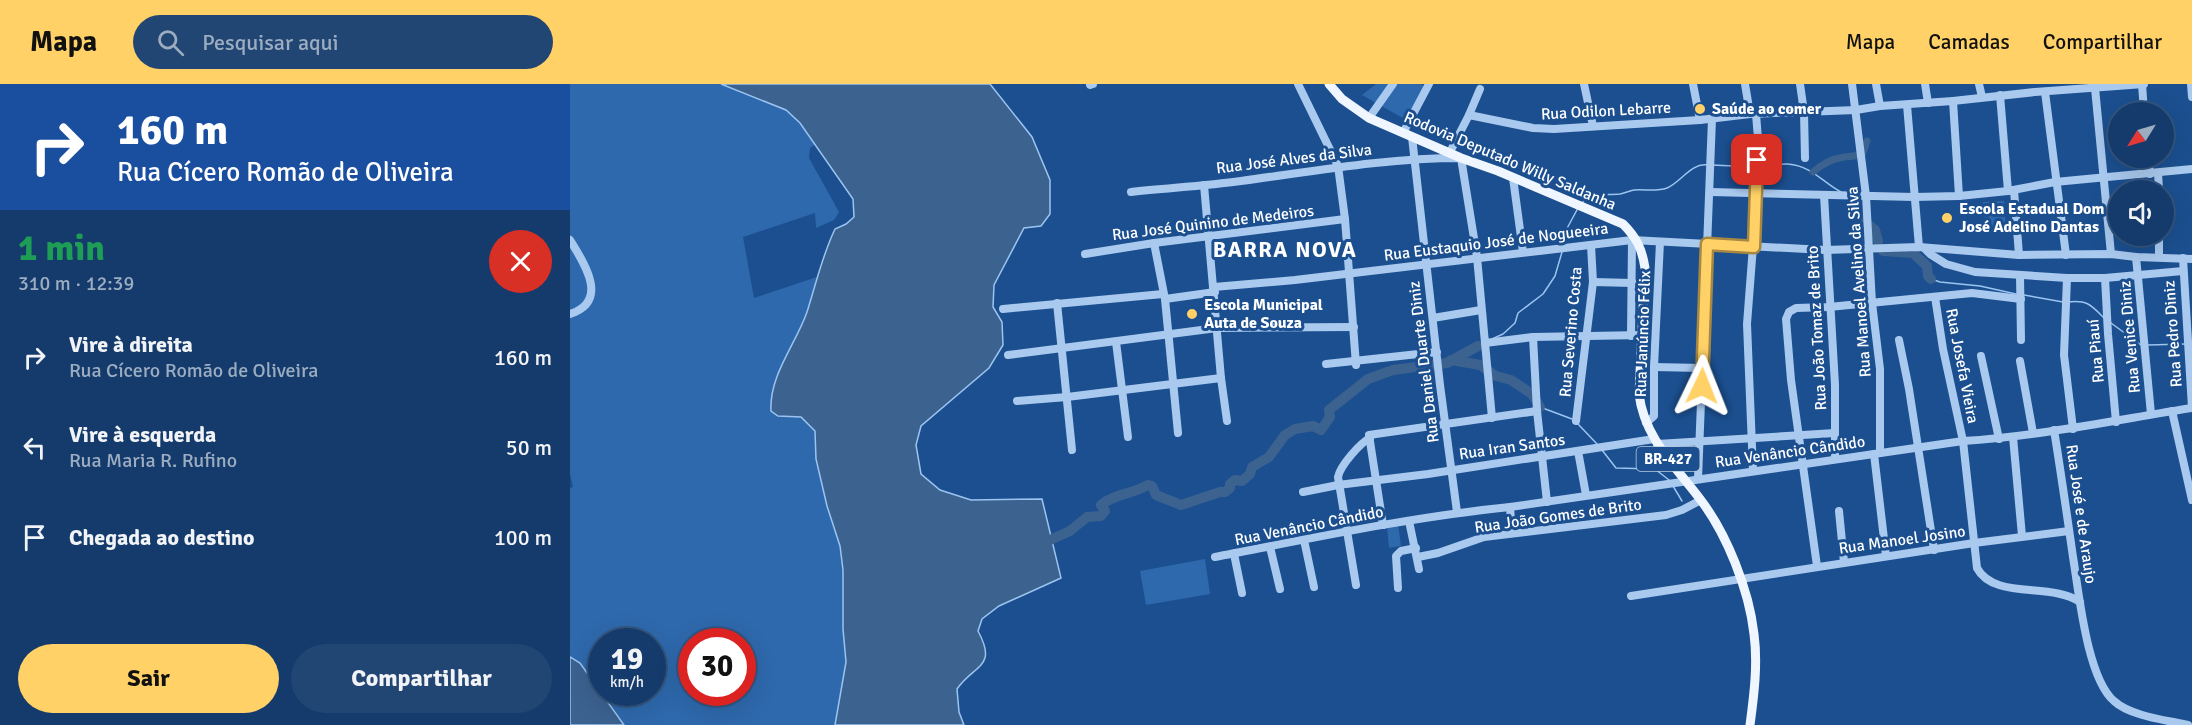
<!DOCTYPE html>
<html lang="pt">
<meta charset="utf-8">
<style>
:root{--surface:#143b6b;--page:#214673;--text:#f1f3f6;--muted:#9dadc1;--line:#33557e;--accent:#ffd166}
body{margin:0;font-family:Signika,sans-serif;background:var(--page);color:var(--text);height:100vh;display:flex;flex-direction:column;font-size:22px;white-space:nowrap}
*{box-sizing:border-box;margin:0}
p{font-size:20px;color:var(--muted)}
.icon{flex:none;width:33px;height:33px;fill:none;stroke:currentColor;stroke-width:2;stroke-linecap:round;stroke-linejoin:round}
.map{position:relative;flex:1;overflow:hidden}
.side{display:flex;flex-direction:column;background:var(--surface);width:570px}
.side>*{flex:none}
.banner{background:#1a4fa0;color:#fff;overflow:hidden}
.needle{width:39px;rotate:233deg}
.buttons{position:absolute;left:1538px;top:18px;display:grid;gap:12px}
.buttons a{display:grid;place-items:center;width:66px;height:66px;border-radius:50%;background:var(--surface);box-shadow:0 6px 24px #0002,0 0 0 2px var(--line);font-size:30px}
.speed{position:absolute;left:18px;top:544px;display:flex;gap:12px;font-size:30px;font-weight:700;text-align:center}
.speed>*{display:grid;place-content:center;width:78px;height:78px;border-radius:50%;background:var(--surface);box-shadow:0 6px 24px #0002,0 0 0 2px var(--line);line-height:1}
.speed small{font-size:15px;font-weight:400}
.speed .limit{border:9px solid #d22;background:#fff;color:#111}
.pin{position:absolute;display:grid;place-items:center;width:51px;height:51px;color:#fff;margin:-26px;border-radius:12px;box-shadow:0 3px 9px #0006}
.me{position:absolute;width:66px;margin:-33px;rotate:2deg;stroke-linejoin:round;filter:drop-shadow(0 0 4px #0008)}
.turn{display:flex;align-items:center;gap:21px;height:126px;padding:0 18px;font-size:27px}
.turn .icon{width:78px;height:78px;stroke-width:2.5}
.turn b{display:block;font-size:42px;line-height:51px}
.round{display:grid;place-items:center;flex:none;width:63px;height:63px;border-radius:32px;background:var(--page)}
.head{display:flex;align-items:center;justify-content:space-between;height:102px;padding:0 18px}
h1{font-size:36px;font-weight:700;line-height:45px;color:#1e9e55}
.primary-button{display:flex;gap:12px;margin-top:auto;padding:12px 18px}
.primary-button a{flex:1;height:69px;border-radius:36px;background:var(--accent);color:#111;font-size:24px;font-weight:700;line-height:69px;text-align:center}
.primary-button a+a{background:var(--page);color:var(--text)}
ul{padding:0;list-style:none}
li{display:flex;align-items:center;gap:18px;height:90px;padding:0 18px}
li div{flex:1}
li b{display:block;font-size:22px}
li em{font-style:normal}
header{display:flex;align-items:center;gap:36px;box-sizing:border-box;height:84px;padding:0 30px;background:var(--accent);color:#111}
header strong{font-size:28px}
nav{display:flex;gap:33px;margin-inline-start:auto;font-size:21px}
.search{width:420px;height:54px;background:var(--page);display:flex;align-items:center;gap:15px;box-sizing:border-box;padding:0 21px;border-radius:33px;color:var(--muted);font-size:22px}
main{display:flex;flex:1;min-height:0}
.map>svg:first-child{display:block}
.green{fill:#2e69ad;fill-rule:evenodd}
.water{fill:#3c6290;stroke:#9cc4f0;stroke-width:1.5}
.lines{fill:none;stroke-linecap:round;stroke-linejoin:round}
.stream{stroke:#9cc4f0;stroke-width:1.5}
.canal{stroke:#3c6290;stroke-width:7}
.river{stroke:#3c6290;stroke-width:10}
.minor{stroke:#a9c9ee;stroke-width:8}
.major{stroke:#f0f6ff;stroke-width:9}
.route-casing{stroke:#a68842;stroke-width:15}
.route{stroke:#ffd166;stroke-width:10}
.poi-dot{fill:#ffd166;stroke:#1b4f8f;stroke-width:2}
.labels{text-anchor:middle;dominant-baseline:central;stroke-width:6;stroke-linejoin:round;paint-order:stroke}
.shield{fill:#1b4f8f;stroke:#bbcadd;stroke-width:1.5}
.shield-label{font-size:15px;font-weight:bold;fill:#fff}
.poi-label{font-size:16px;font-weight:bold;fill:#fff;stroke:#1b4f8f;text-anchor:start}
.street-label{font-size:16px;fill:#fff;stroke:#1b4f8f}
.district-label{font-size:22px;font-weight:bold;letter-spacing:1.5px;fill:#fff;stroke:#1b4f8f}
</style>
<header>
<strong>Mapa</strong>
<div class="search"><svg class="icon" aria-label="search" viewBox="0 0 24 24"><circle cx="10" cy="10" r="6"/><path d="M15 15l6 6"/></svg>Pesquisar aqui</div>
<nav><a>Mapa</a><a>Camadas</a><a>Compartilhar</a></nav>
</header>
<main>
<section class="side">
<div class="banner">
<div class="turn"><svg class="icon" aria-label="right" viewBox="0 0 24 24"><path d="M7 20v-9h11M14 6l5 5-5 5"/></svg><div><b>160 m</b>Rua Cícero Romão de Oliveira</div></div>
</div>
<div class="head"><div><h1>1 min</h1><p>310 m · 12:39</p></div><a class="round" style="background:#d93025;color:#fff"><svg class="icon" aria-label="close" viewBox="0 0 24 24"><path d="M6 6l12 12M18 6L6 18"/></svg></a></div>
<ul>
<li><svg class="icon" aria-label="right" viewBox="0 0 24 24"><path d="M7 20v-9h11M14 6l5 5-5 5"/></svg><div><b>Vire à direita</b><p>Rua Cícero Romão de Oliveira</p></div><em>160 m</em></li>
<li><svg class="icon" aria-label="left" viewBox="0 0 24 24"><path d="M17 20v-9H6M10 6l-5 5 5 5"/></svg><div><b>Vire à esquerda</b><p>Rua Maria R. Rufino</p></div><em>50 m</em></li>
<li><svg class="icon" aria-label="arrive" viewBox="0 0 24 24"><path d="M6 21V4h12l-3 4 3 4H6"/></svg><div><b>Chegada ao destino</b></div><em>100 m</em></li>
</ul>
<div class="primary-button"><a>Sair</a><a>Compartilhar</a></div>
</section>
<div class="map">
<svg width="1622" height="641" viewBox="0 0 1622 641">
<rect width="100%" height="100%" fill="#1b4f8f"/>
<!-- green -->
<g class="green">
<path d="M0,0h151l65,26 14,13 16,21 -6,4 -1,10 30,54 -5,8 -18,8 -1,-15 -72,24 11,61 63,-21c-3,12 -6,24 -11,36 -11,32 -37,63 -35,98l7,5 23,1 14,14 1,28 11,47 13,40 3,24v59l3,33 -11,63h-211l-22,-32h50v-51h-50v51l-22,-30 -10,-6v-169l3,-1 -3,-13zM122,558h50v51h-50z"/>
<path d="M806,0h46l4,5 -18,32 -46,-26z"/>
<path d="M1434,117l2,28 -19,2 -4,-29z"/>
<path d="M828,440l3,22 -12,2 -2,-22z"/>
<path d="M635,475l5,35 -64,11 -6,-34z"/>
</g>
<!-- water -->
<g class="water">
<path d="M151,0h269l42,53 18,43v34l-9,12 -17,2 -30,57 -1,22 9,15 1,23 -14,23 -68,58 -5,19 5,29 19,16 31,10 71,-1 19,79 -62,28 -17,13 -4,12c20,37 -4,33 -21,58l2,23 5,13h-129l11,-63 -3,-33v-59l-3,-24 -13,-40 -11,-47 -1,-28 -14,-14 -23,-1 -7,-5c-2,-36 25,-67 36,-99 9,-28 15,-56 28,-83l11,-5 8,-7 -1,-18 -53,-76 -14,-13z"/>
<path d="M0,573l10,6 44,62h-54z"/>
</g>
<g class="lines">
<!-- stream -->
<g class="stream">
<path d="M1142,81l43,2"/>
<path d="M1190,83c10,1 19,-4 28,-3 24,2 34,18 53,28"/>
<path d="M1013,118l4,-6c12,-2 22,-1 33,-2 5,-1 9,-3 14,-4 11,-1 22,2 33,-2 14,-6 24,-25 40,-23"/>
<path d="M994,159v-9l14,-26"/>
<path d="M1361,195l9,3 40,4 36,8"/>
<path d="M1454,211l39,7"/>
<path d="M1498,218c20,-2 23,3 36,16"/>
<path d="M1541,239l30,22"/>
<path d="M922,255l11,-5 12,-11 3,-10 25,-19 12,-18 7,-24"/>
<path d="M1578,261l37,-1"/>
<path d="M970,323l32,12"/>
<path d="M1008,340l19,20"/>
<path d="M1032,366l14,18 39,1 14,11"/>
<path d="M1103,402l9,15"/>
</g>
<!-- canal -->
<path class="canal" d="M1243,88c9,-8 18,-13 31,-15 7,-1 13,0 19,-4l4,-12"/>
<!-- river -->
<g class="river">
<path d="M1287,132l18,14 3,11"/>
<path d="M1313,167l30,2 14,13 1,10 3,3"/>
<path d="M881,276l29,5 16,11 15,4 21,14 8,13"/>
<path d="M471,460l29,-13 17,-14 14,-1 4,-5 -4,-6c13,-11 32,-11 47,-20l4,1 4,9 25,10 39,-13h5l5,-4v-4l5,-4 7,1 8,-7 2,-7 17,-10 16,-22 10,-6 18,-3 8,4 9,-13 -1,-7 39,-31 25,-9 54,-7 31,-17"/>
</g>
<!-- minor -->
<g class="minor">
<path d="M728,0l40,82 7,53 11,146"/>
<path d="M1014,0l9,42"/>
<path d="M1123,0l7,36"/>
<path d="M1175,0l5,30"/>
<path d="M1230,0l4,28 1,46"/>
<path d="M1282,0l14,112 6,107 8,66v84"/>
<path d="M1306,0l4,22"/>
<path d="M1355,0l3,19"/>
<path d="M1409,0l3,13"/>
<path d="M1572,0l2,28"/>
<path d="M1621,0l1,13"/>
<path d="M520,1l3,-1"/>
<path d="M1525,4l16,166"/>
<path d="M1475,8l21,163"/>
<path d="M1430,11l8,96"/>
<path d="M1383,17l6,95"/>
<path d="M1337,21l12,142"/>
<path d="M899,31l11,-26"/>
<path d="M799,34l24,-34"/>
<path d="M833,49l26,-49"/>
<path d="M842,53l28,248 17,127"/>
<path d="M880,68l19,-37 64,13 21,1 146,-9 50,-6 106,-4 24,-4 73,-5 82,-9 109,-8"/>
<path d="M1578,74l2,16"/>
<path d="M1588,89l1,17"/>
<path d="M943,94l10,74"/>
<path d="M634,101l17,193 6,43"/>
<path d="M1444,106l5,65"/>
<path d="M561,108c36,-4 74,-6 110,-11 74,-10 145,-23 220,-23l16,99 15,161"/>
<path d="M1140,108l204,5 45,-1 49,-5 47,-9 137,-13"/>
<path d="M1254,111l11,190v74"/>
<path d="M0,156c14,23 40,61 0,74"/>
<path d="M584,159l11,56 13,134"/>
<path d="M1354,164l6,6 16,10 29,8 92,6h38l78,-7"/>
<path d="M515,170l69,-11 191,-24"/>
<path d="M1566,173l15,157"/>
<path d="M1589,173v-21"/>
<path d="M1613,174l9,150"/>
<path d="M1450,191l1,65"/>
<path d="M1497,194l-3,77 9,74"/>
<path d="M1535,194l3,56 8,88"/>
<path d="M1023,198l40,1"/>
<path d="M644,203l81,-7 337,-40 193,10 94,-3 100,8 92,-1 25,3 56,2"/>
<path d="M1365,213l8,52 20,92 14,127c17,32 74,14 103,34"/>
<path d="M595,215l50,-7"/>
<path d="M487,219l15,147"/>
<path d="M433,225l160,-15"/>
<path d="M863,234l48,-8"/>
<path d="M1061,252l1,-96"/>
<path d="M963,253l4,74 10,91"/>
<path d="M1329,256l10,49 25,161"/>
<path d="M546,258l12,95"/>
<path d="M915,259l48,-6 110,-2"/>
<path d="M438,271l209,-27 137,-1"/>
<path d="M1411,272l18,83"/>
<path d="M1450,277l13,72"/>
<path d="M756,280l111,-12"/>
<path d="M1084,283l48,1"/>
<path d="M447,317l50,-4 154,-19"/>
<path d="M1602,327l20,89"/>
<path d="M1006,337l17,-139 -2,-37"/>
<path d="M1076,339l8,-7v-49l6,-125"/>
<path d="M1484,346c7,43 13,85 19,127 6,36 14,121 41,144 16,15 52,19 74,24"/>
<path d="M1443,353l9,99"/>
<path d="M1087,360l178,-11"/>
<path d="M1008,367l8,44"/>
<path d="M1304,370l12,102"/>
<path d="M1183,387l-6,-147 10,-130 1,-55 -2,-25"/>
<path d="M1128,395l14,-360"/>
<path d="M733,408l35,-7 90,-11 226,-35"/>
<path d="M940,423l2,26"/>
<path d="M1269,427l5,51"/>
<path d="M839,437l10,48"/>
<path d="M813,441l-14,-90 168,-24"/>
<path d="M734,456l10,47"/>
<path d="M700,463l10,42"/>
<path d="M664,470l8,39"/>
<path d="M645,473c98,-19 196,-40 295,-50l453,-66c77,-5 153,-21 229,-33"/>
<path d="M848,473l20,-4 46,-16 182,-22 16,-5 19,-10"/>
<path d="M1247,482l-26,-186 -5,-61 3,-7 7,-4 33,-1 143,-14 49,6"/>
<path d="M786,501l-18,-108c2,-11 22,-34 32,-39"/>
<path d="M828,504l-2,-32 5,-5 15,-3"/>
<path d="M1061,512l343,-53 95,-12"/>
</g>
<!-- major -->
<path class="major" d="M759,0l13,15 27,19 92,40 37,13 125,53c14,14 19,25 22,44l-6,126c5,43 36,72 61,105 27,35 49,91 54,135 4,30 0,61 -4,91"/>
</g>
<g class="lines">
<!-- route casing -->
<g class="route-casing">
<path id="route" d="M1132,302l5,-142 47,3 3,-87"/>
</g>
<!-- route -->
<use href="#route" class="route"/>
</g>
<!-- markers -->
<g class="poi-dot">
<circle cx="1130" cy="25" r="6"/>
<circle cx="1377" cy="134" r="6"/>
<circle cx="622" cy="230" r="6"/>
</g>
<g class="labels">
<!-- shield labels -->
<rect class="shield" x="1066.5" y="363" width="63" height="24" rx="4.5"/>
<g class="shield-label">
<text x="1098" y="375">BR-427</text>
</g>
<!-- poi labels -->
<g class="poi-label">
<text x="1142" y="25">Saúde ao comer</text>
<text x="1389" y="125">Escola Estadual Dom<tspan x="1389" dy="18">José Adelino Dantas</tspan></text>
<text x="634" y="221">Escola Municipal<tspan x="634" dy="18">Auta de Souza</tspan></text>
</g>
<!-- street labels -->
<g class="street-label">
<text transform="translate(1036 27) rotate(-3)">Rua Odilon Lebarre</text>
<text transform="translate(724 75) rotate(-7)">Rua José Alves da Silva</text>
<text transform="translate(940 77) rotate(23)">Rodovia Deputado Willy Saldanha</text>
<text transform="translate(643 139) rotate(-7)">Rua José Quinino de Medeiros</text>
<text transform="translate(926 158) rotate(-7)">Rua Eustaquio José de Nogueeira</text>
<text transform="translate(1289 198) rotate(-94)">Rua Manoel Avelino da Silva</text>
<text transform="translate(1247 244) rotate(-93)">Rua João Tomaz de Brito</text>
<text transform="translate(1001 248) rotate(-85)">Rua Severino Costa</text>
<text transform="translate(1073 250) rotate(-88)">Rua Janúncio Félix</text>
<text transform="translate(1603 250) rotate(-94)">Rua Pedro Diniz</text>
<text transform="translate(1560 253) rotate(-95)">Rua Venice Diniz</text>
<text transform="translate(1526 267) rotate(-95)">Rua Piauí</text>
<text transform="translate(854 278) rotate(-97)">Rua Daniel Duarte Diniz</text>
<text transform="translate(1392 282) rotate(79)">Rua Josefa Vieira</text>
<text transform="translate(942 363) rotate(-8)">Rua Iran Santos</text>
<text transform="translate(1220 368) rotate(-8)">Rua Venâncio Cândido</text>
<text transform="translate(1511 430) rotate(82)">Rua José e de Araujo</text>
<text transform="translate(988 432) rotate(-8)">Rua João Gomes de Brito</text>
<text transform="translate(739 442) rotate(-11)">Rua Venâncio Cândido</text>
<text transform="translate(1332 456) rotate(-8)">Rua Manoel Josino</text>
</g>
<!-- district labels -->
<g class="district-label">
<text x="715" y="165">BARRA NOVA</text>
</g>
</g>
</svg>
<div class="buttons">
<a><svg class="needle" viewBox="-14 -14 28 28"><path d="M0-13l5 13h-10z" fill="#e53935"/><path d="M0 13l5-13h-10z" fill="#9dadc1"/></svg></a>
<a><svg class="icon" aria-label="sound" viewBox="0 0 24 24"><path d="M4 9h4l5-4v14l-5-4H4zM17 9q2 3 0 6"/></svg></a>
</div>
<div class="speed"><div>19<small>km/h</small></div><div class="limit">30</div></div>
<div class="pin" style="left:1187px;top:76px;background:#d93025"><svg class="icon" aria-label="arrive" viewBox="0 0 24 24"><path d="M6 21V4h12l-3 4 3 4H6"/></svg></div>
<svg class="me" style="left:1132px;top:302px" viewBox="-20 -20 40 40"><path d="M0-17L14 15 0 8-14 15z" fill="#ffd166" stroke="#fff" stroke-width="4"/></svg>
</div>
</main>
